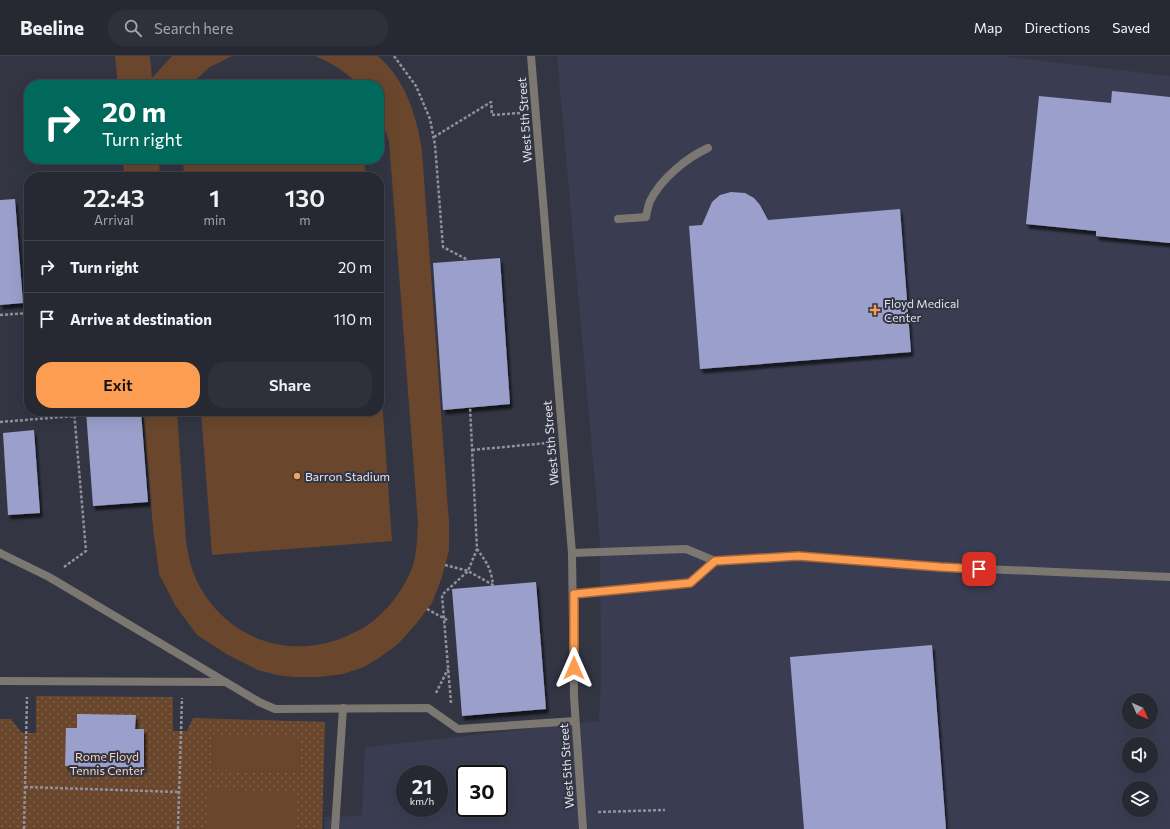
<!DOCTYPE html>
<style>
:root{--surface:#262832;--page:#2e303a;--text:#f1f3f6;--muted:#a4a6ac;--line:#42444d;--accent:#fc9d52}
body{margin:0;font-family:Commissioner,sans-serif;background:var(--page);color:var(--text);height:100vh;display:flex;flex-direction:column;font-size:15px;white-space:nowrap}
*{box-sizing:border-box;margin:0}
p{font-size:13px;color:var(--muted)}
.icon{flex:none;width:22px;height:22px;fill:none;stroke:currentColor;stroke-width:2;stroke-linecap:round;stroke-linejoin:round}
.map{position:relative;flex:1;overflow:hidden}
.drawer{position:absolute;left:24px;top:116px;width:360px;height:244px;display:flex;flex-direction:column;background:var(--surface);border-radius:16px;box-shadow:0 4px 16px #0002,0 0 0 1px var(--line)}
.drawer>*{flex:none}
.banner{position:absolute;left:24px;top:24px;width:360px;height:84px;border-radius:16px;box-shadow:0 4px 16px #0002,0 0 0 1px var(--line);background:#00695c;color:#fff;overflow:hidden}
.needle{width:26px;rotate:135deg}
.fabs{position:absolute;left:1122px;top:637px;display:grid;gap:8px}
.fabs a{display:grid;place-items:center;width:36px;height:36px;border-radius:50%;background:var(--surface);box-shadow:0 4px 16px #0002,0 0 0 1px var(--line);font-size:20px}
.speed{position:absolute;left:396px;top:709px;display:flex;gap:8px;font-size:20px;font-weight:700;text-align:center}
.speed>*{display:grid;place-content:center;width:52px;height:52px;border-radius:50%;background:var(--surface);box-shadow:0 4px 16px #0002,0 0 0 1px var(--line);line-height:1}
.speed small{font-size:10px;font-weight:400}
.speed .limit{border:2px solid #111;border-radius:6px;background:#fff;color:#111}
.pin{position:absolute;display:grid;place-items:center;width:34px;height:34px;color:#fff;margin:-17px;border-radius:8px;box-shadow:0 2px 6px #0006}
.me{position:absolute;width:44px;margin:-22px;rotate:0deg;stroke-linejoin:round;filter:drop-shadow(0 0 3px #0008)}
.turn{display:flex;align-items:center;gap:14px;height:84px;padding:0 12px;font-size:18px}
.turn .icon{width:52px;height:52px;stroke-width:2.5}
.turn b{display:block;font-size:28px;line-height:34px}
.eta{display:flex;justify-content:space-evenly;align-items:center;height:68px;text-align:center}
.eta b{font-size:24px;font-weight:600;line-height:28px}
.cta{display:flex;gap:8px;margin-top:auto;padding:8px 12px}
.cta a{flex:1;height:46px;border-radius:16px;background:var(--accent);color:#111;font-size:16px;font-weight:600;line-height:46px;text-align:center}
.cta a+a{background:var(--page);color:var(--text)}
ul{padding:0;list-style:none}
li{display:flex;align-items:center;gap:12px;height:52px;padding:0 12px;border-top:1px solid var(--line)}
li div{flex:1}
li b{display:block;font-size:15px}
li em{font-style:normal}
header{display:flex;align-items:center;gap:24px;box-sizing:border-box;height:56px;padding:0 20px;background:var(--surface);border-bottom:1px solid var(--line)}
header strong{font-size:19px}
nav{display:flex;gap:22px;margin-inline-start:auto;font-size:14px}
.search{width:280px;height:36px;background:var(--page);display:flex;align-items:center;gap:10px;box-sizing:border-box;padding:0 14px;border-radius:16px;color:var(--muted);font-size:15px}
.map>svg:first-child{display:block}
.built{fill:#3a3d51;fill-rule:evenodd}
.park{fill:url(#park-dots)}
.pitch{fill:#6a472c}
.building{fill:#9aa0cb;filter:url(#shadow)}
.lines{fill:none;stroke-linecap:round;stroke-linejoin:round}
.path{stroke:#8f919d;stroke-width:2.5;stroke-dasharray:3 2;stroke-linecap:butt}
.lane{stroke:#7d7772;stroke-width:8}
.street{stroke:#7d7772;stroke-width:8}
.route-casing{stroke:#a46635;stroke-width:10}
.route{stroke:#fc9d52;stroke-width:7}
.poi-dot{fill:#fc9d52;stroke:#333543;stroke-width:1.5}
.labels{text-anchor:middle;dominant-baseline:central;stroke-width:4;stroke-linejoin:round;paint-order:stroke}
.street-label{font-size:12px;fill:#e0e2eb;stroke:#333543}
.poi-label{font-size:12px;fill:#e0e2eb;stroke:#333543;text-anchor:start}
.park-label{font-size:12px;fill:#fcd6bb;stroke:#333543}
</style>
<header>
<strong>Beeline</strong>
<div class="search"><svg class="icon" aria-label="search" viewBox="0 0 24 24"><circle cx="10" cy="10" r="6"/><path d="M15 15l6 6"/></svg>Search here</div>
<nav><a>Map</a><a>Directions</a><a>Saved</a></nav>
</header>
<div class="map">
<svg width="1170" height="773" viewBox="0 0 1170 773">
<defs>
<pattern id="park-dots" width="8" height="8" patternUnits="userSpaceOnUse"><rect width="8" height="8" fill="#6a472c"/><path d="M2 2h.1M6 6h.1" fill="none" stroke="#7f614b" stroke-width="1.8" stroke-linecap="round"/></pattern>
<filter id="shadow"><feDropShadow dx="2.5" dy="4.5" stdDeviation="1" flood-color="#0009"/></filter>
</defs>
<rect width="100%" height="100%" fill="#333543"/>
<!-- built -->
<path class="built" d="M557,0h445l168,20v753h-845v-12l37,-1 3,-69 234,-26 2,-41 -1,-140zM1129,644h22v22h-22zM1129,688h22v22h-22zM405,718h34v34h-34zM465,718h34v34h-34zM1129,732h22v22h-22z"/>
<!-- park -->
<path class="park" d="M36,640l137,1v34h14l6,-13 132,4 -3,107h-322v-110h11l11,14h14z"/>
<!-- pitch -->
<g class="pitch">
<path d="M115,0h35l2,22 20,-22h60l-22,11 -20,18h-72z"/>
<path d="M315,0h63c5,5 11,10 15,16 17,23 25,51 29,79l27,372v27l-7,27 -10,26 -16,21 -18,20 -19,14 -15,9 -21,7 -24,3h-26l-16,-2 -19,-5 -30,-15 -31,-20 -22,-30 -16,-31 -6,-46 -10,-117h34l9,130c2,15 6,32 14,46 30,54 93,74 149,48 5,-3 12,-5 16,-8 21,-14 38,-36 47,-59 5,-14 5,-30 6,-45l-29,-382 -10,-27v-29h-20c-13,-13 -27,-22 -44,-29z"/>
<path d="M123,103h36l1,18h-36z"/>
<path d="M183,103h181l2,18h-182z"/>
<path d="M379,302l13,183 -180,14 -11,-144h178z"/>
<path d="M213,678l87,4 -1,35 -87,-3z"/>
<path d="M210,733l87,3 -1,37h-88z"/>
</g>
<!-- building -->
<g class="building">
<path d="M1112,35l58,6v146l-74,-7v-5l-70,-7 13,-128 72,7z"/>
<path d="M731,136l14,1 9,5 6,7 8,15 132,-11 11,143 -211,17 -11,-143 13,-1 10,-23 8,-7z"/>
<path d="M15,143l8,104 -23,2v-105z"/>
<path d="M500,202l10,146 -67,6 -10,-147z"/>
<path d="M86,355h55l7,91 -55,4z"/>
<path d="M34,374l6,83 -32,2 -5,-82z"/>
<path d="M536,526l10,127 -84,7 -10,-127z"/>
<path d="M932,589l14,184h-142l-14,-172z"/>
<path d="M77,658l59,1 -1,14h9v39l-79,-2 1,-38h11z"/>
</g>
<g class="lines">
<!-- path -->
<g class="path">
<path d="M394,0l22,30 14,33 5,26 8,102 25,13"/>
<path d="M434,81l57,-35 1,13 28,-2"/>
<path d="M0,259l29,-2"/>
<path d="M0,366l75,-6"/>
<path d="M472,394l75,-7"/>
<path d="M445,509l23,6 25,14c-2,-17 -6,-22 -16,-36"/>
<path d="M64,511l22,-16 -12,-140"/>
<path d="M427,553l22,12"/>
<path d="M436,637l12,-24"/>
<path d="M451,647l-9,-108 26,-24 9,-22 -7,-142"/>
<path d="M25,731l154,5"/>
<path d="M598,756l67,-2"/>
<path d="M24,773l3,-132"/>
<path d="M178,773l4,-131"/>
</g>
<!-- lane -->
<g class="lane">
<path d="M618,163l28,-2c1,-5 2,-11 4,-16 11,-22 36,-43 58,-53"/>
<path d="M0,497l49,24 210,125 16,7 153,-1 30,21 117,-8"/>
<path d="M572,497l114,-4 29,12 83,-5 142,11 230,10"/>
<path d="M574,538l116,-11 25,-22"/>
<path d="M0,625l225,1"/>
<path d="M335,773l8,-121"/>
</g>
<!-- street -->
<path class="street" d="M531,0l41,497 2,144 9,132"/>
</g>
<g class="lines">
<!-- route casing -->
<g class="route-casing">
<path id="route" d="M574,612v-74l116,-11 25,-22 83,-5 142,11 39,2"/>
</g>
<!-- route -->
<use href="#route" class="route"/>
</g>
<!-- markers -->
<g class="poi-dot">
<path d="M873 248h4v4h4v4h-4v4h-4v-4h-4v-4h4z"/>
<circle cx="297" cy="420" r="4"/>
</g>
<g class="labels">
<!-- street labels -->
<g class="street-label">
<text transform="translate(524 64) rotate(-94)">West 5th Street</text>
<text transform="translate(550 387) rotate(-95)">West 5th Street</text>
<text transform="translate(566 710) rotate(-94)">West 5th Street</text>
</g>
<!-- poi labels -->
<g class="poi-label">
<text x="884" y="247">Floyd Medical<tspan x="884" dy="14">Center</tspan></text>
<text x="305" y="420">Barron Stadium</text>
</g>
<!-- park labels -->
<g class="park-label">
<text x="107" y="700">Rome Floyd<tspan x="107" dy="14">Tennis Center</tspan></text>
</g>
</g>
</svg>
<div class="fabs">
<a><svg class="needle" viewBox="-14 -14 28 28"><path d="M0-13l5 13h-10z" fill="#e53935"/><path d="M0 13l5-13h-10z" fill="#a4a6ac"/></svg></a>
<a><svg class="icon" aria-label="sound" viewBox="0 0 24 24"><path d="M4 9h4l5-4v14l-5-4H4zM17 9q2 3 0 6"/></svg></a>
<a><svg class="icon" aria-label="layers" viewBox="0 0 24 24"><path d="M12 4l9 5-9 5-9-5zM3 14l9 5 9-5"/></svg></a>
</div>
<div class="speed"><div>21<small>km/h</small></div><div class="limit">30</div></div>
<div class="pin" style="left:979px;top:513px;background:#d93025"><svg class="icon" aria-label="arrive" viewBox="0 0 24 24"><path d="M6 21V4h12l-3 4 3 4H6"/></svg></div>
<svg class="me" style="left:574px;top:612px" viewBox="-20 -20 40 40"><path d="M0-17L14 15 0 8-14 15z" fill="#fc9d52" stroke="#fff" stroke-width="4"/></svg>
<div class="banner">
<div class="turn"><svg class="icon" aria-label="right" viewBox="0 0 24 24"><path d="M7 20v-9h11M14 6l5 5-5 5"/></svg><div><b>20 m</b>Turn right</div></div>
</div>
<section class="drawer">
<div class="eta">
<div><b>22:43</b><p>Arrival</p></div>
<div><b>1</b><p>min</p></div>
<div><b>130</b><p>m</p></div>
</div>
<ul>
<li><svg class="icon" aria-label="right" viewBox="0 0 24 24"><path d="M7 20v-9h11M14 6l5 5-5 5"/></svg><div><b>Turn right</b></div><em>20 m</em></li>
<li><svg class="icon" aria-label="arrive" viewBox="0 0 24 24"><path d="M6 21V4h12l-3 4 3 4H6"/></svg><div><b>Arrive at destination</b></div><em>110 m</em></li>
</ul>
<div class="cta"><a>Exit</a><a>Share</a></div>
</section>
</div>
